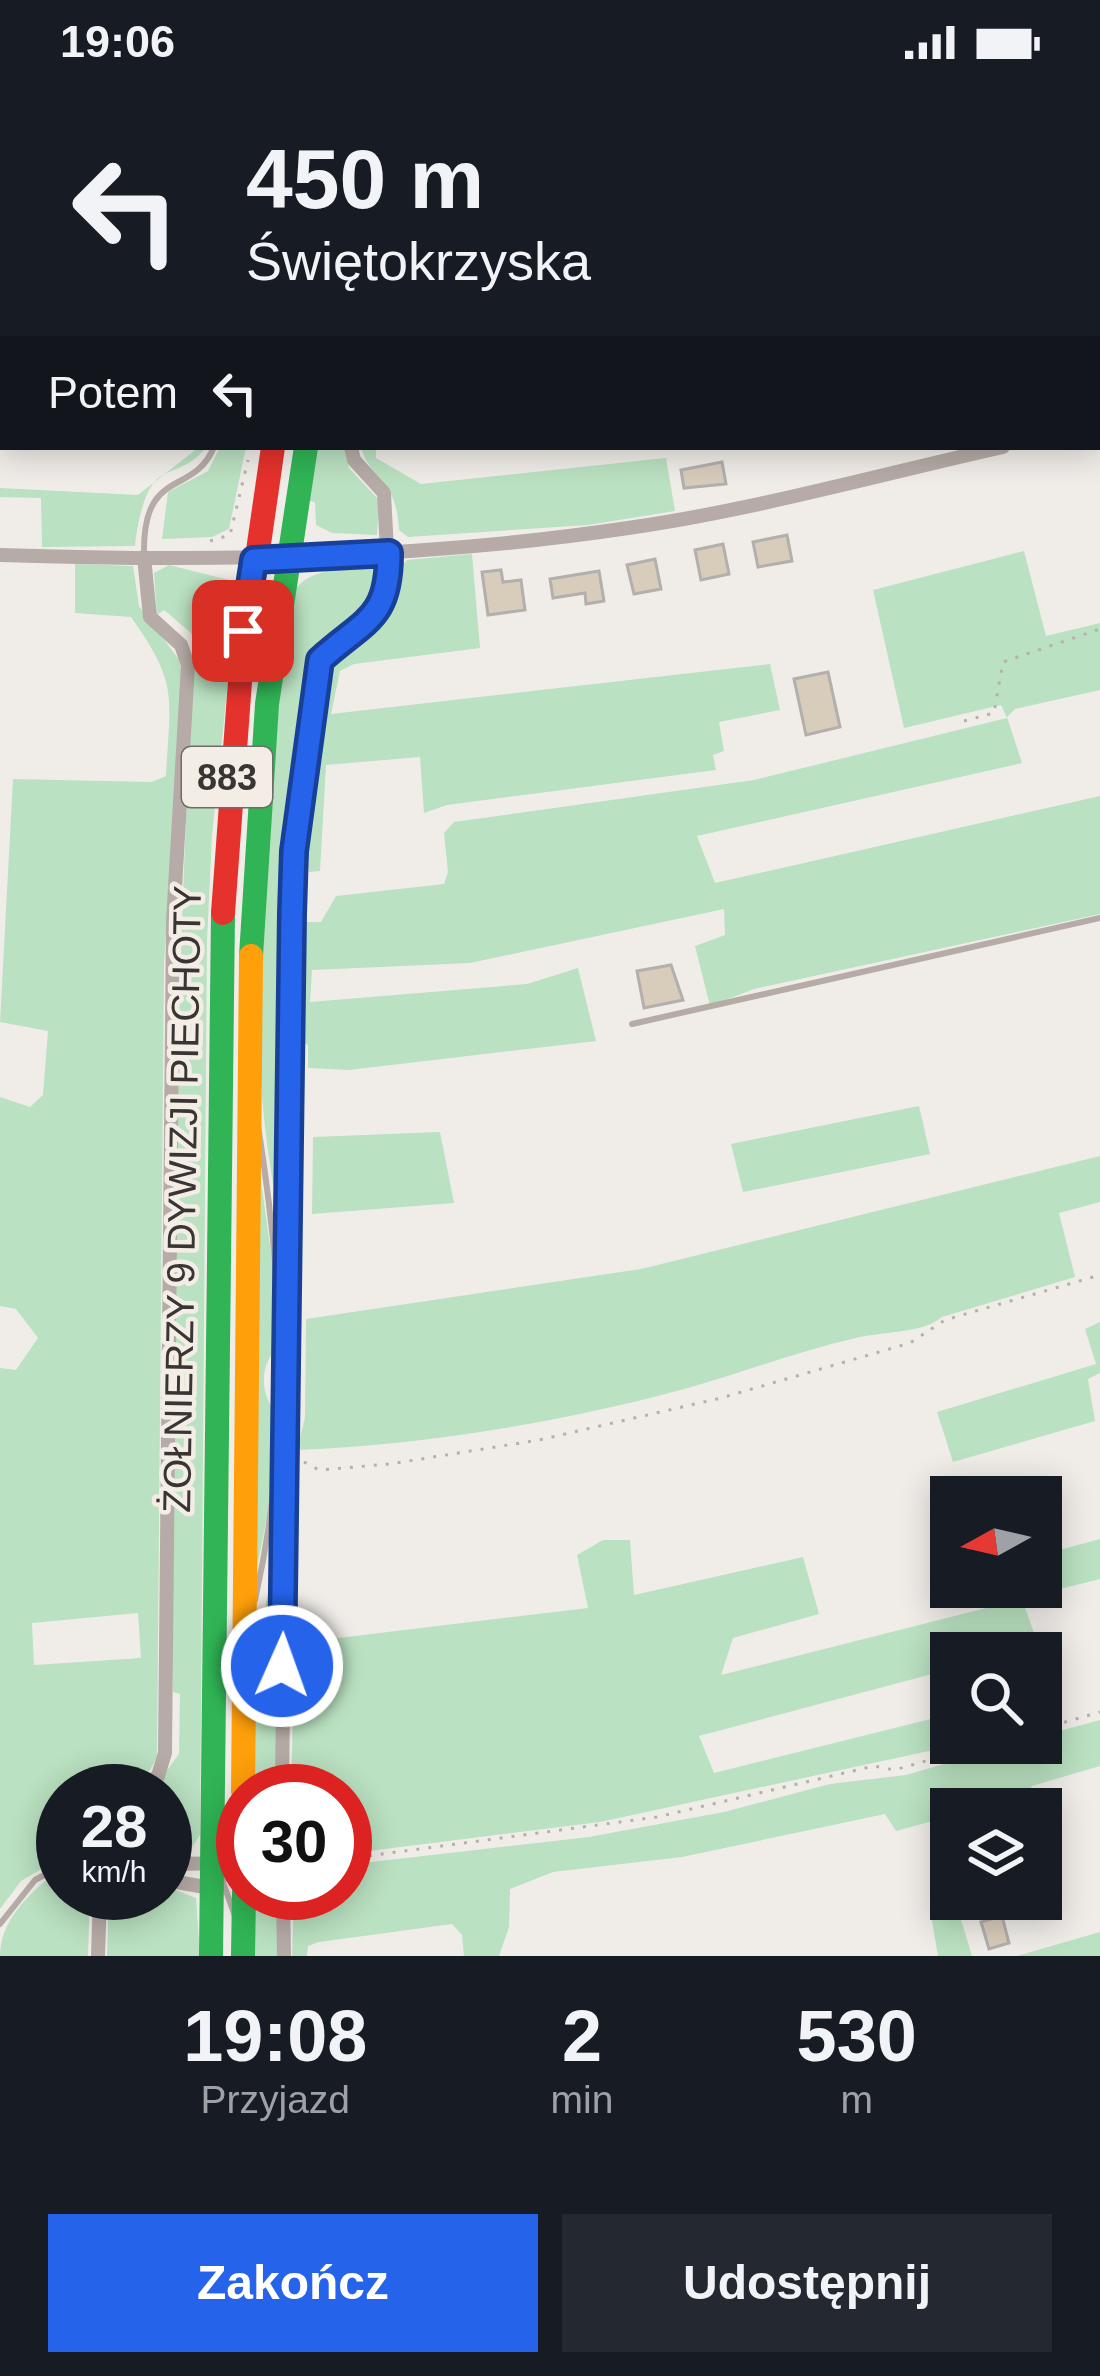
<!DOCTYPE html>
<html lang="pl">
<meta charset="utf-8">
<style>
:root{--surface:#171b24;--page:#242831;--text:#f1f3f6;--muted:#9ea1a6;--accent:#2563eb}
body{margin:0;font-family:Helvetica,sans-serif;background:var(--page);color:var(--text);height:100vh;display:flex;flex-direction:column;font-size:45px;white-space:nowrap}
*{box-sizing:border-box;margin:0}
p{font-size:39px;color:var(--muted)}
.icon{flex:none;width:66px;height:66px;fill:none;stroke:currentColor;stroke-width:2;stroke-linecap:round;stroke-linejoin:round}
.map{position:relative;height:1872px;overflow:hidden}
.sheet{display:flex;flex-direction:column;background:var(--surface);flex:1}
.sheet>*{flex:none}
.banner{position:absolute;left:0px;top:0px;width:1101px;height:366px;box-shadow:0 6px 30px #0003;background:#171b24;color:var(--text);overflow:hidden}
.needle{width:78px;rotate:262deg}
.tools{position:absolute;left:930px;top:1392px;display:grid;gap:24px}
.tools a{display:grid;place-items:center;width:132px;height:132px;border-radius:0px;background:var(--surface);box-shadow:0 6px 30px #0003;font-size:60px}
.speed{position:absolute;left:36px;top:1680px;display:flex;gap:24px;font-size:60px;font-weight:700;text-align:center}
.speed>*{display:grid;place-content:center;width:156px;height:156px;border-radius:50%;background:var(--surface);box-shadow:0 6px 30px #0003;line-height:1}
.speed small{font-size:30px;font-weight:400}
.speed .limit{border:18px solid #d22;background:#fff;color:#111}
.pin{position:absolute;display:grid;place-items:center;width:102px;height:102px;color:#fff;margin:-51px;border-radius:24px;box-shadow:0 6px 18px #0006}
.me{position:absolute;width:132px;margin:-66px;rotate:2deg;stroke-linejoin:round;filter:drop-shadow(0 0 9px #0008)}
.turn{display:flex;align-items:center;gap:42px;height:252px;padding:0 48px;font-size:54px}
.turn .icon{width:156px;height:156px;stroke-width:2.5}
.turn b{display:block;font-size:84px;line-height:102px}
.then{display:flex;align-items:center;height:114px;padding:0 48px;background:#0003;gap:24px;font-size:45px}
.eta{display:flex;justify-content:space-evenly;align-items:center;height:204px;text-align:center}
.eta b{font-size:72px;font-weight:700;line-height:84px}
.action{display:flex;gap:24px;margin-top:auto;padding:24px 48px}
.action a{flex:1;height:138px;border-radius:0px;background:var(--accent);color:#fff;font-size:48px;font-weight:700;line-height:138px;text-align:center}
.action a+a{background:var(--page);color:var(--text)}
.status{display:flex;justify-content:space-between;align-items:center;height:84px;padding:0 60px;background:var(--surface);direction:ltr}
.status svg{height:33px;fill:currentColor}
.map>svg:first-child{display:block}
.green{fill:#bae1c1;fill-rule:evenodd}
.building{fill:#d8ccbb;stroke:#b2afac;stroke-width:3}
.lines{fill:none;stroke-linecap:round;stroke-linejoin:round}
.path{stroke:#b6b0ac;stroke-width:3;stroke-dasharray:3 9;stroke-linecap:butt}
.lane{stroke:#b6aba6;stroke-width:6}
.street{stroke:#b6aba6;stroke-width:14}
.fast{stroke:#30b455;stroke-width:24}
.slow{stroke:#ff9f0a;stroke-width:24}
.jam{stroke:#e5322d;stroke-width:24}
.route-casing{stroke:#184099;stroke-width:30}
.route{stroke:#2563eb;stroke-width:21}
.labels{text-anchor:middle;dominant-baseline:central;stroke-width:9;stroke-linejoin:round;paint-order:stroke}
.shield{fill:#f3ede6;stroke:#706c69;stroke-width:3}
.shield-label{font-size:36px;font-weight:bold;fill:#383533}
.street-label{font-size:39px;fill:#383533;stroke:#f3ede6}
</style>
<div class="status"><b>19:06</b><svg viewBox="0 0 49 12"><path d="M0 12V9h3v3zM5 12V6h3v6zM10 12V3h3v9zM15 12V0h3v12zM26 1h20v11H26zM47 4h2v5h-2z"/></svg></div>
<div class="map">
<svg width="1100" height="1872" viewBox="0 0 1100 1872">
<rect width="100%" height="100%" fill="#f0ede9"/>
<!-- green -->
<g class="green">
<path d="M199,363h7c-17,23 -37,21 -50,33 -13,13 -19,47 -21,66l-93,1 -1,-49 -41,-1v-9l138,7z"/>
<path d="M220,363h26l-17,82 -17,8 -50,2 6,-47 40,-21z"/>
<path d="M317,363h28l4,21 30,32 -2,35 -45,-2 -16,-8 -1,-23 -10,-2z"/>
<path d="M361,363h15v11l45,26 245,-26 9,53 -87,14 -180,12 -9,-7c-3,-55 -29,-49 -38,-83z"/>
<path d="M1024,467l22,85 54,-13v67l-85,19 -8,8 15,46 -325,73 18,47 385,-87v118l-346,75 -44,17 -15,-60 30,-11 -1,-26 -254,54 -158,7 -2,32 217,-18 51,-16 18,73 -247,29 -41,-2v-23l-10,-4 1,-112 7,-7h15l15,-26 108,-12 4,-12 -4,-39 10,-11 300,-42 253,-62 -6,-13 -97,23 -31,-138z"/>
<path d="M472,470l8,94 -126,16 -14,7 -9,43 439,-50 10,46 -61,12 5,29 -11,4 3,15 -269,35 -23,8 -4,-56 -94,8 -6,106 -11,1 -1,-18 -6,-2 23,-183 16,-19 46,-30 11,-50 9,-10z"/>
<path d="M368,479l14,12c-8,50 -64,54 -76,99l-10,147 -13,412c-48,-206 -16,-422 6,-630 10,-35 48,-32 79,-40z"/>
<path d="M75,480l58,2 6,40 41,55 2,19 -18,284 -7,792c-18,44 -53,35 -94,35v65l-42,25 -21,28v-541l16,2 22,-32 -22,-29 -16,-3v-209l30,10 13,-12 5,-64 -48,-9 13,-243 139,3 14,-6c4,-81 13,-91 -35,-159l-56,-4zM138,1529l3,45 -107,7 -2,-42z"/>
<path d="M169,481l64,16 4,14 -25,241 -5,105 -7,894 -13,20 -22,2v-66h-13l27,-37 1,-60 -7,-2 -1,-48c4,-329 1,-659 23,-987l6,-5 -10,-19 -27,-23 -7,5 -3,-42z"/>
<path d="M919,1022l11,48 -187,38 -12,-48z"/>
<path d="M440,1048l14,71 -142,11 1,-77z"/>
<path d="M1100,1072v46l-41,11 16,64 -133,40c-20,17 -59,14 -86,21 -57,13 -112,34 -168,50 -125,34 -262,57 -391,62l8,-33 1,-98 335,-50z"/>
<path d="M260,1090l13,94v85c-12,15 -12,38 -1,54l-2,96 -14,69z"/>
<path d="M1100,1238v51l-12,6 7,42 -142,41 -16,-50 159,-48 -11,-35z"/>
<path d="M281,1451l-5,256h-23l2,-138z"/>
<path d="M1100,1455v40l-52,13 -7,-37z"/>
<path d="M603,1456h27l4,55 169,-38 16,57 -86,24 -12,37 301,-76 16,45 -29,9h-58v16l-252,67 15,37 237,-59v29h15l-366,79 -255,32v-63h-54l4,-154 10,5 283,-34 -11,-53z"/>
<path d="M1100,1636v46l-68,20 -6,11 -47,12h-28v7l-55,15 -11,-17 -203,43 -129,15 -43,17 -1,38 -10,29h-35l-2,-21 -10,-11 -133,18 -11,4 -1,10h-15l2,-63h51v-28l244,-28 135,-25 106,-28 76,-9 110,-32h25v-7z"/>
<path d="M58,1787h5v22h27l-2,63h-88c0,-36 30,-64 58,-85z"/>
<path d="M165,1802l31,12 4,58h-93l2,-63h56z"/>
<rect x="253" y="1809" width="24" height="63"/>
<path d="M956,1819l16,53h-34l-8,-47z"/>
<path d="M1100,1848v24h-83z"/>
</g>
<!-- building -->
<g class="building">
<path d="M722,378l4,22 -42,4 -3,-18z"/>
<path d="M787,451l5,26 -34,6 -5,-25z"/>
<path d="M723,460l6,30 -28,6 -6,-30z"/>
<path d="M655,475l6,30 -27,5 -7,-29z"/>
<path d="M501,486l2,12 18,-2 4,30 -37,5 -6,-43z"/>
<path d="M599,487l5,30 -18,3 -1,-11 -32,5 -3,-19z"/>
<path d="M828,588l12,55 -34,8 -12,-56z"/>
<path d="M671,881l12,35 -39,8 -7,-37z"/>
<path d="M1002,1832l7,27 -20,6 -8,-27z"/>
</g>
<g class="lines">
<!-- path -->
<g class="path">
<path d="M297,0v3"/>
<path d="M210,457l20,-6 18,-75"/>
<path d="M964,637l30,-8 9,-51 97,-33"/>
<path d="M304,1378l15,8 71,-6 149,-24 182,-42 189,-55 35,-23 155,-45"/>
<path d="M1041,1645l59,-17"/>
<path d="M345,1775l312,-42 217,-51 20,4 96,-27"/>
</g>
<!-- lane -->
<g class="lane">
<path d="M144,472c-2,-91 49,-58 70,-109"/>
<path d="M632,940l468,-106"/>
<path d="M255,1516c37,-165 29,-309 3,-475"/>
<path d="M221,1793l14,39"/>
<path d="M0,1840l35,-44 28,-15"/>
</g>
<!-- street -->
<g class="street">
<path d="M478,3l2,-3"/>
<path d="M1098,342l2,-1"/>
<path d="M0,471c210,7 420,4 628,-27 126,-18 250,-53 375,-81"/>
<path d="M140,1707l18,-15 7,-23 8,-831 15,-257 -7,-20 -31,-28 -6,-60"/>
<path d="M282,1707l10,-878 2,-62 26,-191 55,-42 14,-28 -5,-97 -30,-33 -3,-13"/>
<path d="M165,1780l78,-1"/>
<path d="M165,1796l40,7 38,-24"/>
<path d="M283,1809l1,63"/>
<path d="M98,1872l2,-63"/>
</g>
<!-- fast -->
<g class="fast">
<path d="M251,872l16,-252 39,-257"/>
<path d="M211,1872l12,-1043"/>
<path d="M243,1872l1,-63"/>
</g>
<!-- slow -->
<g class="slow">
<path d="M413,3l1,-3"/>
<path d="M243,1707l8,-835"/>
</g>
<!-- jam -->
<g class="jam">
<path d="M325,0l1,3"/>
<path d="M223,829l18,-245 32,-221"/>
</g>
</g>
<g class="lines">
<!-- route casing -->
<g class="route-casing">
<path id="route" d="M243,547l11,-71 135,-7c0,67 -24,66 -69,107l-26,191 -2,62 -10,753"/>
</g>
<!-- route -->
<use href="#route" class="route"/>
</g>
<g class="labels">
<!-- shield labels -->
<rect class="shield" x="182" y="663" width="90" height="60" rx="9"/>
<g class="shield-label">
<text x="227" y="693">883</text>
</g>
<!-- street labels -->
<g class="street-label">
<text transform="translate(182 1115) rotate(-89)">ŻOŁNIERZY 9 DYWIZJI PIECHOTY</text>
</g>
</g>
</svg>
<div class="tools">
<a><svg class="needle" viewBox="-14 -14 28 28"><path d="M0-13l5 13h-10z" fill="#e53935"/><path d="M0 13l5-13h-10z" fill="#9ea1a6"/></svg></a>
<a><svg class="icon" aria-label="search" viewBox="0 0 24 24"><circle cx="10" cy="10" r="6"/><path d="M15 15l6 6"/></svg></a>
<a><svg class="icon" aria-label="layers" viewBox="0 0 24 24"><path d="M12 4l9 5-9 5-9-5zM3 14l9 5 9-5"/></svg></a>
</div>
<div class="speed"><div>28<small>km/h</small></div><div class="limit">30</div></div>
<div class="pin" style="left:243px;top:547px;background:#d93025"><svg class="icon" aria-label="arrive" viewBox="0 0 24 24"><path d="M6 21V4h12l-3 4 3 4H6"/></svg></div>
<svg class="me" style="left:282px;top:1582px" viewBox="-20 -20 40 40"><circle r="17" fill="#2563eb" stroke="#fff" stroke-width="3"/><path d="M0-11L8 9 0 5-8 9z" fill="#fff"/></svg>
<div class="banner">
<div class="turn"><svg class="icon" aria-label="left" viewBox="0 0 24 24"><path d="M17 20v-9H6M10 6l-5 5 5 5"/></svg><div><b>450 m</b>Świętokrzyska</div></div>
<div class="then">Potem<svg class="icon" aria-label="left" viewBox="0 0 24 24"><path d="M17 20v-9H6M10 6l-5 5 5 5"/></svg></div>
</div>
</div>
<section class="sheet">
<div class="eta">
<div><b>19:08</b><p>Przyjazd</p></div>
<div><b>2</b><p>min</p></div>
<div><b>530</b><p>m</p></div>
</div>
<div class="action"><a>Zakończ</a><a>Udostępnij</a></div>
</section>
